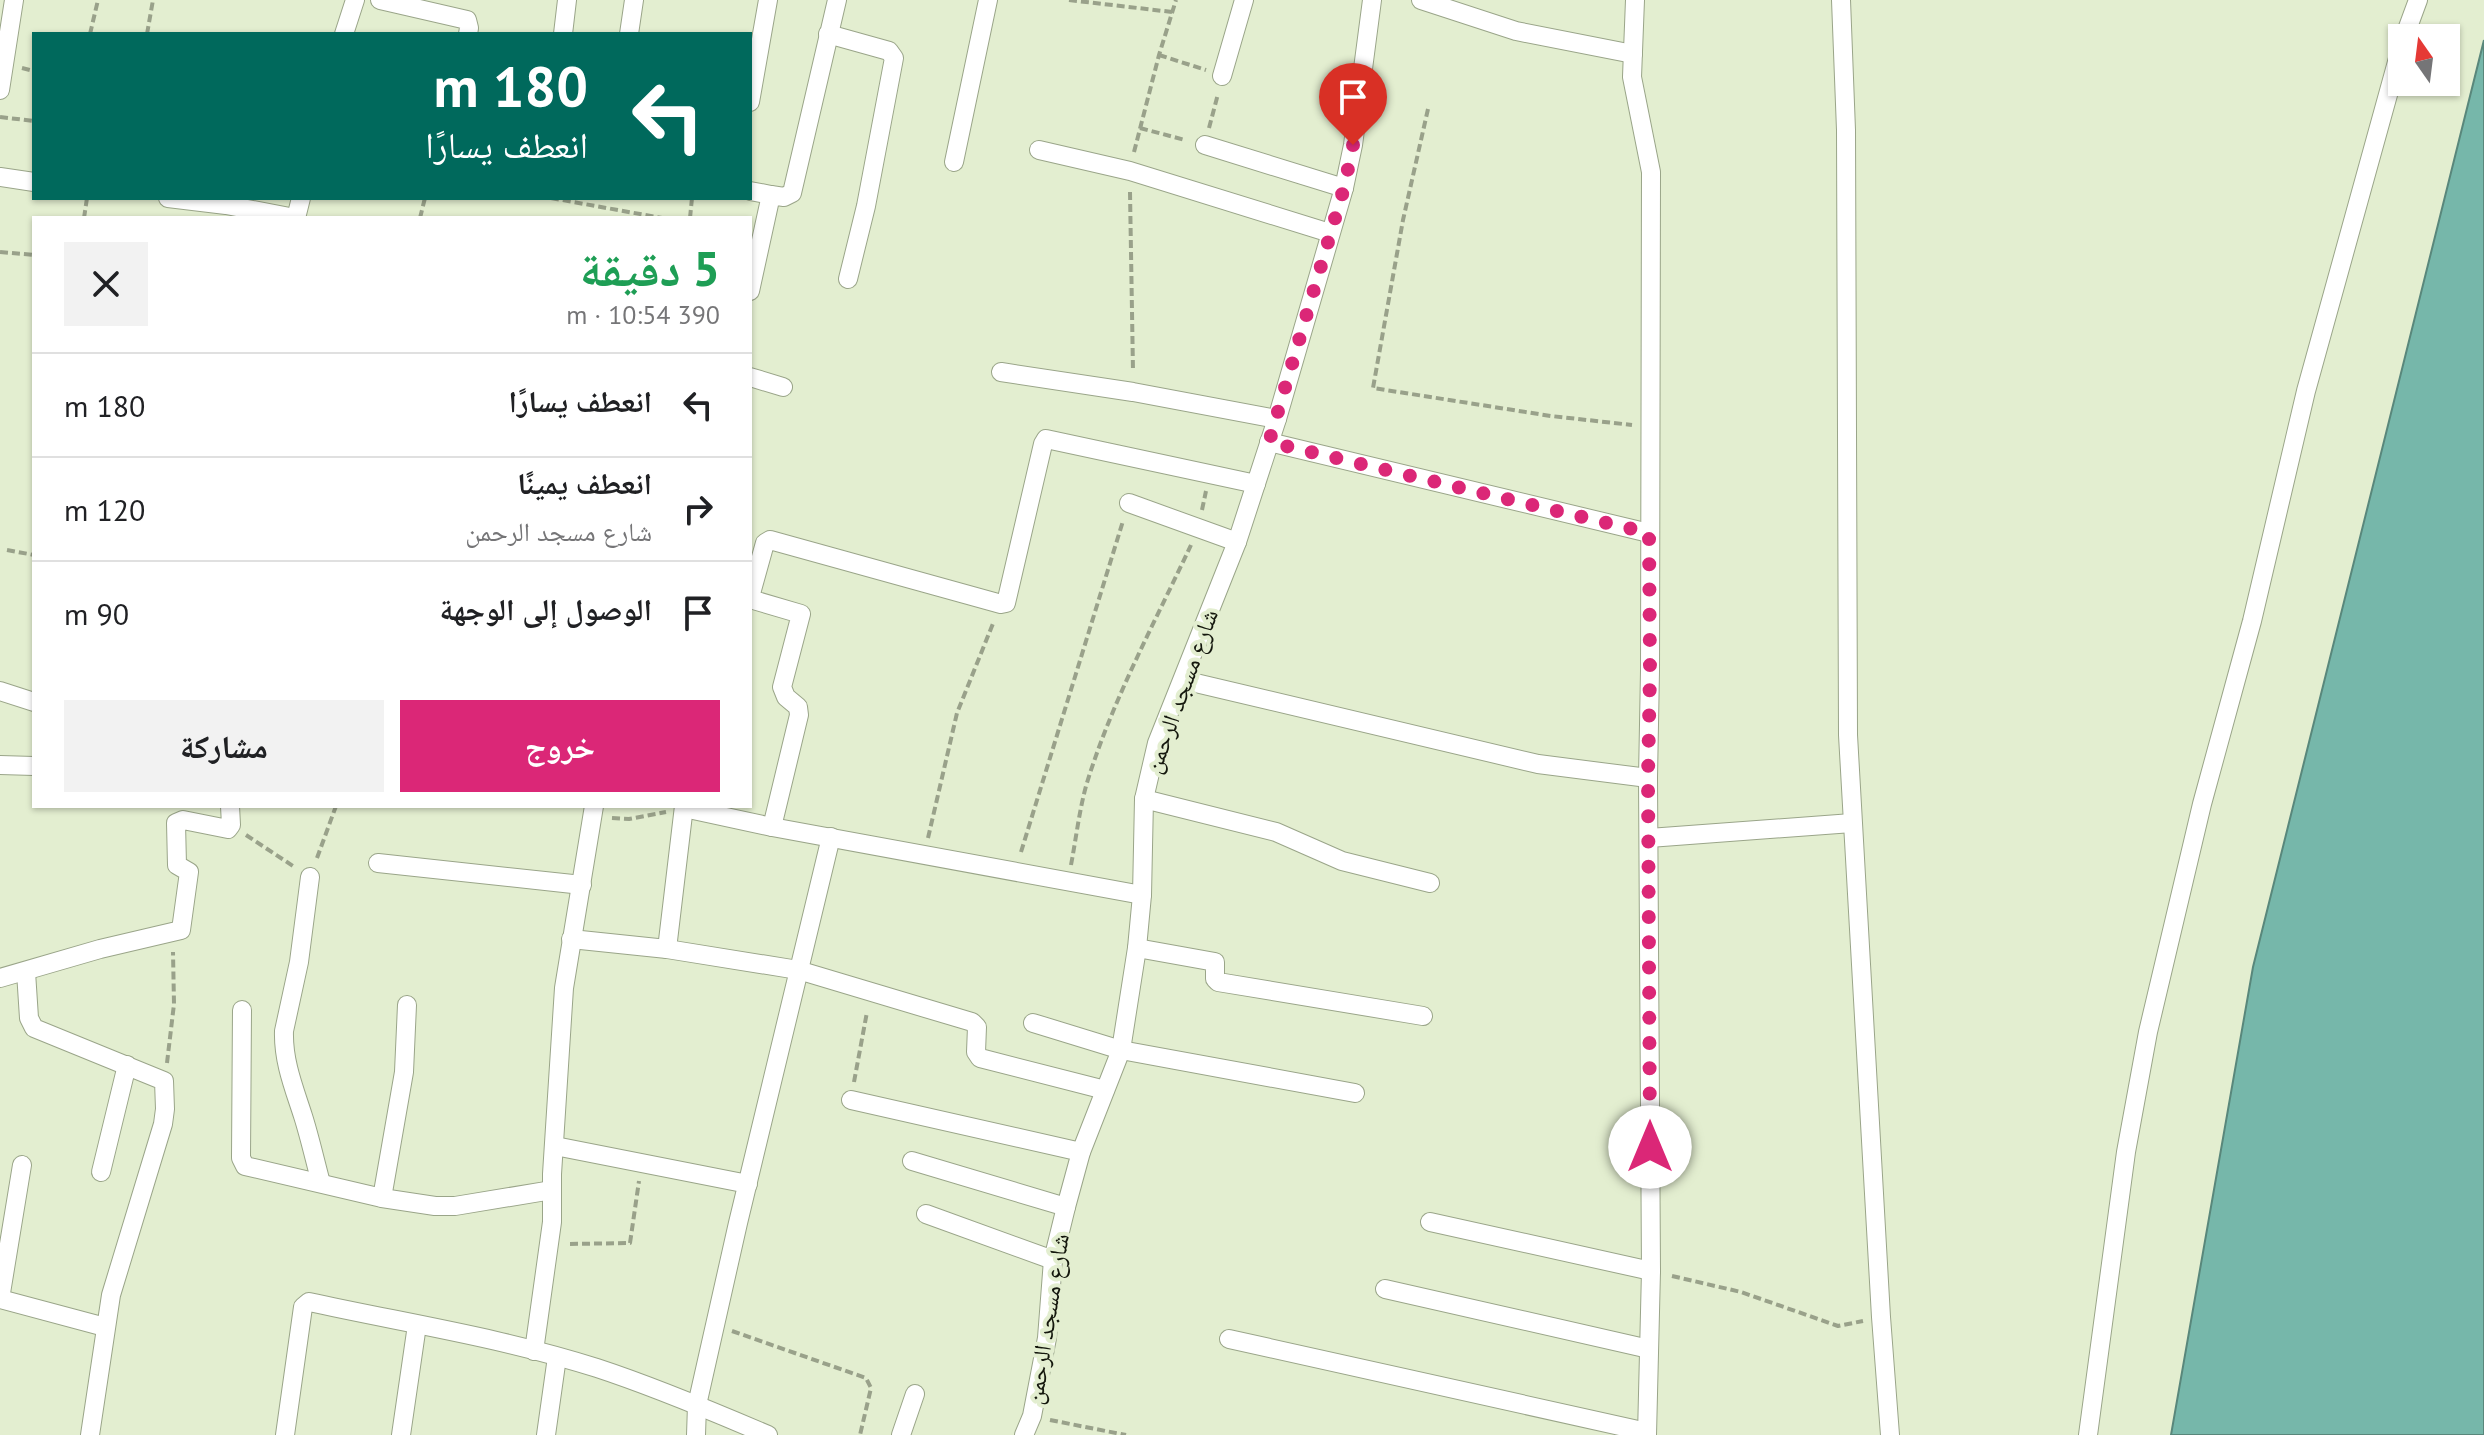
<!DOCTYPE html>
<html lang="ar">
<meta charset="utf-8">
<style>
:root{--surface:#fff;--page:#f2f2f2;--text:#202124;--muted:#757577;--line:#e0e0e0;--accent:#db2777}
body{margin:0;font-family:"PT Sans","Noto Naskh Arabic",sans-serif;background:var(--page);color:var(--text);direction:rtl;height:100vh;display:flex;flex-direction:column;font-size:30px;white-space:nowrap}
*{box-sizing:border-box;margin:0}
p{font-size:26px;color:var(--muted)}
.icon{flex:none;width:44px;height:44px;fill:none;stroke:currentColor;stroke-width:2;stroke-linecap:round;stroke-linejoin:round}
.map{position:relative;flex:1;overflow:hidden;direction:ltr}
.sheet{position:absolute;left:32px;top:216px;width:720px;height:592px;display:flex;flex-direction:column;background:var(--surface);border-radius:0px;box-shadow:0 2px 6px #0004;direction:rtl}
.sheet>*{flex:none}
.hud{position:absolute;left:32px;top:32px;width:720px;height:168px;border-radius:0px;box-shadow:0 2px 6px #0004;direction:rtl;background:#00695c;color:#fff;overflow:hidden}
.needle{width:52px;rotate:346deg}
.fabs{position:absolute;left:2388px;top:24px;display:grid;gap:16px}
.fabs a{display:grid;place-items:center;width:72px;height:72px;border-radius:0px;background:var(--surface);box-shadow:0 2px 6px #0004;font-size:40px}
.pin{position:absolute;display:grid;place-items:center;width:68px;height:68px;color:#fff;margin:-82px -34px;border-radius:50% 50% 50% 0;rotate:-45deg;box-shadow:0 0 8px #0007}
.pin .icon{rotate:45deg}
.me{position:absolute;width:88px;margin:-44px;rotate:0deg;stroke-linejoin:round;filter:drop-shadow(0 0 6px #0008)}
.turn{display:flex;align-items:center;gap:28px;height:168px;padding:0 32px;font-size:36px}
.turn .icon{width:104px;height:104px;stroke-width:2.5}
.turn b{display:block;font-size:56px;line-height:68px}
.round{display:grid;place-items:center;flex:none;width:84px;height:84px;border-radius:0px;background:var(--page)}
.head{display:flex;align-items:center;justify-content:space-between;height:136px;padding:0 32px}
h1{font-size:48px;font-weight:800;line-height:60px;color:#1e9e55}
.primary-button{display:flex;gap:16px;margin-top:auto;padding:16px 32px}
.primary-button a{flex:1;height:92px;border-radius:0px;background:var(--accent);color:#fff;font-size:32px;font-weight:800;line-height:92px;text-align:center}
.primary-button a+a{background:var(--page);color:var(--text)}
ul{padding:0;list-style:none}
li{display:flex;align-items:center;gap:24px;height:104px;padding:0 32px;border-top:2px solid var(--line)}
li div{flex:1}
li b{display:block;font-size:30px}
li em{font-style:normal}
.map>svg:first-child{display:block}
.water{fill:#76b7aa;stroke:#59877b;stroke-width:2}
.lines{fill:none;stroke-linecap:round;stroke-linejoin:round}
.street-casing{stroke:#9aa589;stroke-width:20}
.path{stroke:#99a18a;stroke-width:4;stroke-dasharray:8 4;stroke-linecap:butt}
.street{stroke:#fff;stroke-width:18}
.route{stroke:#db2777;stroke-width:14;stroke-dasharray:0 25.2}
.labels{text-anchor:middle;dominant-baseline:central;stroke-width:8;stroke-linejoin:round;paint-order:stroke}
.street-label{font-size:24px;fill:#14170d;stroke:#e3eed0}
</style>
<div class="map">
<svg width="2484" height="1435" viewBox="0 0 2484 1435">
<rect width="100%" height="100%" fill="#e3eed0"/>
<!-- water -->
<path class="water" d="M2484,40v1395h-313l82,-468z"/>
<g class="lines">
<!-- street casing -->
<g class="street-casing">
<g id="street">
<path d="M380,0l87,20 2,8 -1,6"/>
<path d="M1421,0l95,31 117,23"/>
<path d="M1635,0l-3,77 19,95 -1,499 -2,107 3,493 -4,164"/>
<path d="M1841,0l5,130 2,605 33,582 9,118"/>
<path d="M344,34l11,-34"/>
<path d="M563,34l4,-34"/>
<path d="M629,34l5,-34"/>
<path d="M828,34l61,17 5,7 -28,148 -18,73"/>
<path d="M2404,38l14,-38"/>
<path d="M1222,76l22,-76"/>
<path d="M0,90l14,-90"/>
<path d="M750,102l18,-102"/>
<path d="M1205,145l139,43"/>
<path d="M1039,150l91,21 200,62"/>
<path d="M954,162l34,-162"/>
<path d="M0,177l34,5"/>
<path d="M750,191l21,4"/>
<path d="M168,198l58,7 69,13"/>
<path d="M296,218l5,-20"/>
<path d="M750,291l21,-96 13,2 8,-4 45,-193"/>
<path d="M1001,372l132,20 144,27"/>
<path d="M750,377l33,10"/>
<path d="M1269,442l380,91"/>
<path d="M1129,503l108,39"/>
<path d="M750,597l15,-54 5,-3 231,64 5,-1 37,-159 3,-5 210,45"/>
<path d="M750,599l51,15 -19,73 4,10 12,10 1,8 -27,112"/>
<path d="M1183,680l355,84 110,14"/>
<path d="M0,691l34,11"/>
<path d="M0,765l34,1"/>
<path d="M1144,799l132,33 66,29 88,22"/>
<path d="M684,808l88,19 370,68"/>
<path d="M1649,838l203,-15"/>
<path d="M378,863l204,22"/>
<path d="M310,877l-11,85 -15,69c-1,30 10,57 19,85 7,22 12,45 18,67"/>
<path d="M571,939l96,10 131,21 174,52 5,5 -1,25 4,6 125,32"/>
<path d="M1137,948l78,14v17l3,3 205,34"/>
<path d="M667,949l17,-143"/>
<path d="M26,972l3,46 5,10 130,53 1,28 -2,15 -52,171 -21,140"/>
<path d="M0,978l100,-29 81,-19 8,-58 -12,-7 -1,-42 7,-3 45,9 3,-4 -1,-19"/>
<path d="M242,1010l-1,148 4,8 137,32 53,8h20l97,-16"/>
<path d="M1033,1023l88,27 234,43"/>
<path d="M851,1100l230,52"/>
<path d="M555,1146l193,38"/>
<path d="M912,1161l154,46"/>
<path d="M101,1172l26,-107"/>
<path d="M382,1198l22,-126 3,-67"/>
<path d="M926,1214l127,46"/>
<path d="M1430,1222l221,49"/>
<path d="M1385,1289l264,60"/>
<path d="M0,1299l22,-134"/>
<path d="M0,1299l105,28"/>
<path d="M1229,1339l418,93"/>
<path d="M534,1351l18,-129v-48l12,-186 30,-182"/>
<path d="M285,1435l18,-128 6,-5c96,21 194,36 288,66 58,19 115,43 171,67"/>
<path d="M401,1435l16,-110"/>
<path d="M546,1435l11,-78"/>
<path d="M696,1435l1,-30 41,-182 93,-386"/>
<path d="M901,1435l14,-41"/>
<path d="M1024,1435l8,-19 15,-78 6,-78 13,-53 15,-55 40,-102 16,-102 5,-53 2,-96 13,-56 80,-201 40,-123 67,-231 9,-43 19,-145"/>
<path d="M2088,1435l38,-283 22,-120 54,-228 50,-183 54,-230 96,-347"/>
</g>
</g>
<!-- path -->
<g class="path">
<path d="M1069,0l103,12"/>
<path d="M90,34l8,-34"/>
<path d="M147,34l6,-34"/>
<path d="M1159,55l47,15"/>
<path d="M22,68l12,3"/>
<path d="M1428,109l-25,111 -30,168 178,28 81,9"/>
<path d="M0,117l34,4"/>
<path d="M1140,128l45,12"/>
<path d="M1209,128l9,-34"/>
<path d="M1134,152l25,-97 17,-55"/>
<path d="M1130,192l3,179"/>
<path d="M551,198l111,20"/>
<path d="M84,218l3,-20"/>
<path d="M420,218l5,-20"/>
<path d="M690,218l2,-20"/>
<path d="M0,252l34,3"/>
<path d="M1202,510l4,-19"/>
<path d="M7,550l27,5"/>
<path d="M612,818l17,1 37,-7"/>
<path d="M246,835l50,33"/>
<path d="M928,838l29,-125 37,-92"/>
<path d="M1021,852l102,-331"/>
<path d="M317,858l19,-52"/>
<path d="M1071,865c5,-26 8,-53 15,-79 25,-83 68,-162 105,-241"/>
<path d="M167,1063l7,-59 -1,-52"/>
<path d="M854,1082l13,-70"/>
<path d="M570,1244l60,-1 9,-62"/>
<path d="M1672,1276l69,16 97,34 25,-5"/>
<path d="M732,1331l134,47 5,10 -11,47"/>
<path d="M1050,1420l76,15"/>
</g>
<!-- street -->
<use href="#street" class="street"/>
</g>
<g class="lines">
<!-- route -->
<path class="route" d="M1353,145l-9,43 -75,254 380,91 1,138 -2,107 2,369"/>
</g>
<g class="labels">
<!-- street labels -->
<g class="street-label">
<text transform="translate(1181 691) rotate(-70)">شارع مسجد الرحمن</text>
<text transform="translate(1047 1319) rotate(-81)">شارع مسجد الرحمن</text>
</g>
</g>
</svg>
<div class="fabs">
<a><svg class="needle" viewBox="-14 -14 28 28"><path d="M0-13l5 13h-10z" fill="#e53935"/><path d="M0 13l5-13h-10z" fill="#757577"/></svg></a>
</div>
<div class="pin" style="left:1353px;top:145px;background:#d93025"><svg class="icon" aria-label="arrive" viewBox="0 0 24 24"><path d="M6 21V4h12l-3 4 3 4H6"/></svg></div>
<svg class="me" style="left:1650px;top:1147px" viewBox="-20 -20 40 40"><circle r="19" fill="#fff"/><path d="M0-13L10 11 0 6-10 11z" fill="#db2777"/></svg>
<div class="hud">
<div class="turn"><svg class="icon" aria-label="left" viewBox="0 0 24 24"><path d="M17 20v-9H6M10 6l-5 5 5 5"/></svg><div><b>180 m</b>انعطف يسارًا</div></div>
</div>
<section class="sheet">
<div class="head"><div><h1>5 دقيقة</h1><p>390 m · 10:54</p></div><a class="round"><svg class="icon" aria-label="close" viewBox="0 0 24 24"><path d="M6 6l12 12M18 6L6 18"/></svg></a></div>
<ul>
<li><svg class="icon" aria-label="left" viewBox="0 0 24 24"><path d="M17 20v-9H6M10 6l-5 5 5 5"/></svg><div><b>انعطف يسارًا</b></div><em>180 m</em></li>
<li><svg class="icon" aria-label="right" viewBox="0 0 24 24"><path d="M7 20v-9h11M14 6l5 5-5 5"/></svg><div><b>انعطف يمينًا</b><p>شارع مسجد الرحمن</p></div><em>120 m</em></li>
<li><svg class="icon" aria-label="arrive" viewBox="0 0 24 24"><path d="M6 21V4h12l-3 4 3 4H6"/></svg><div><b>الوصول إلى الوجهة</b></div><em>90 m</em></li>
</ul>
<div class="primary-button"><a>خروج</a><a>مشاركة</a></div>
</section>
</div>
